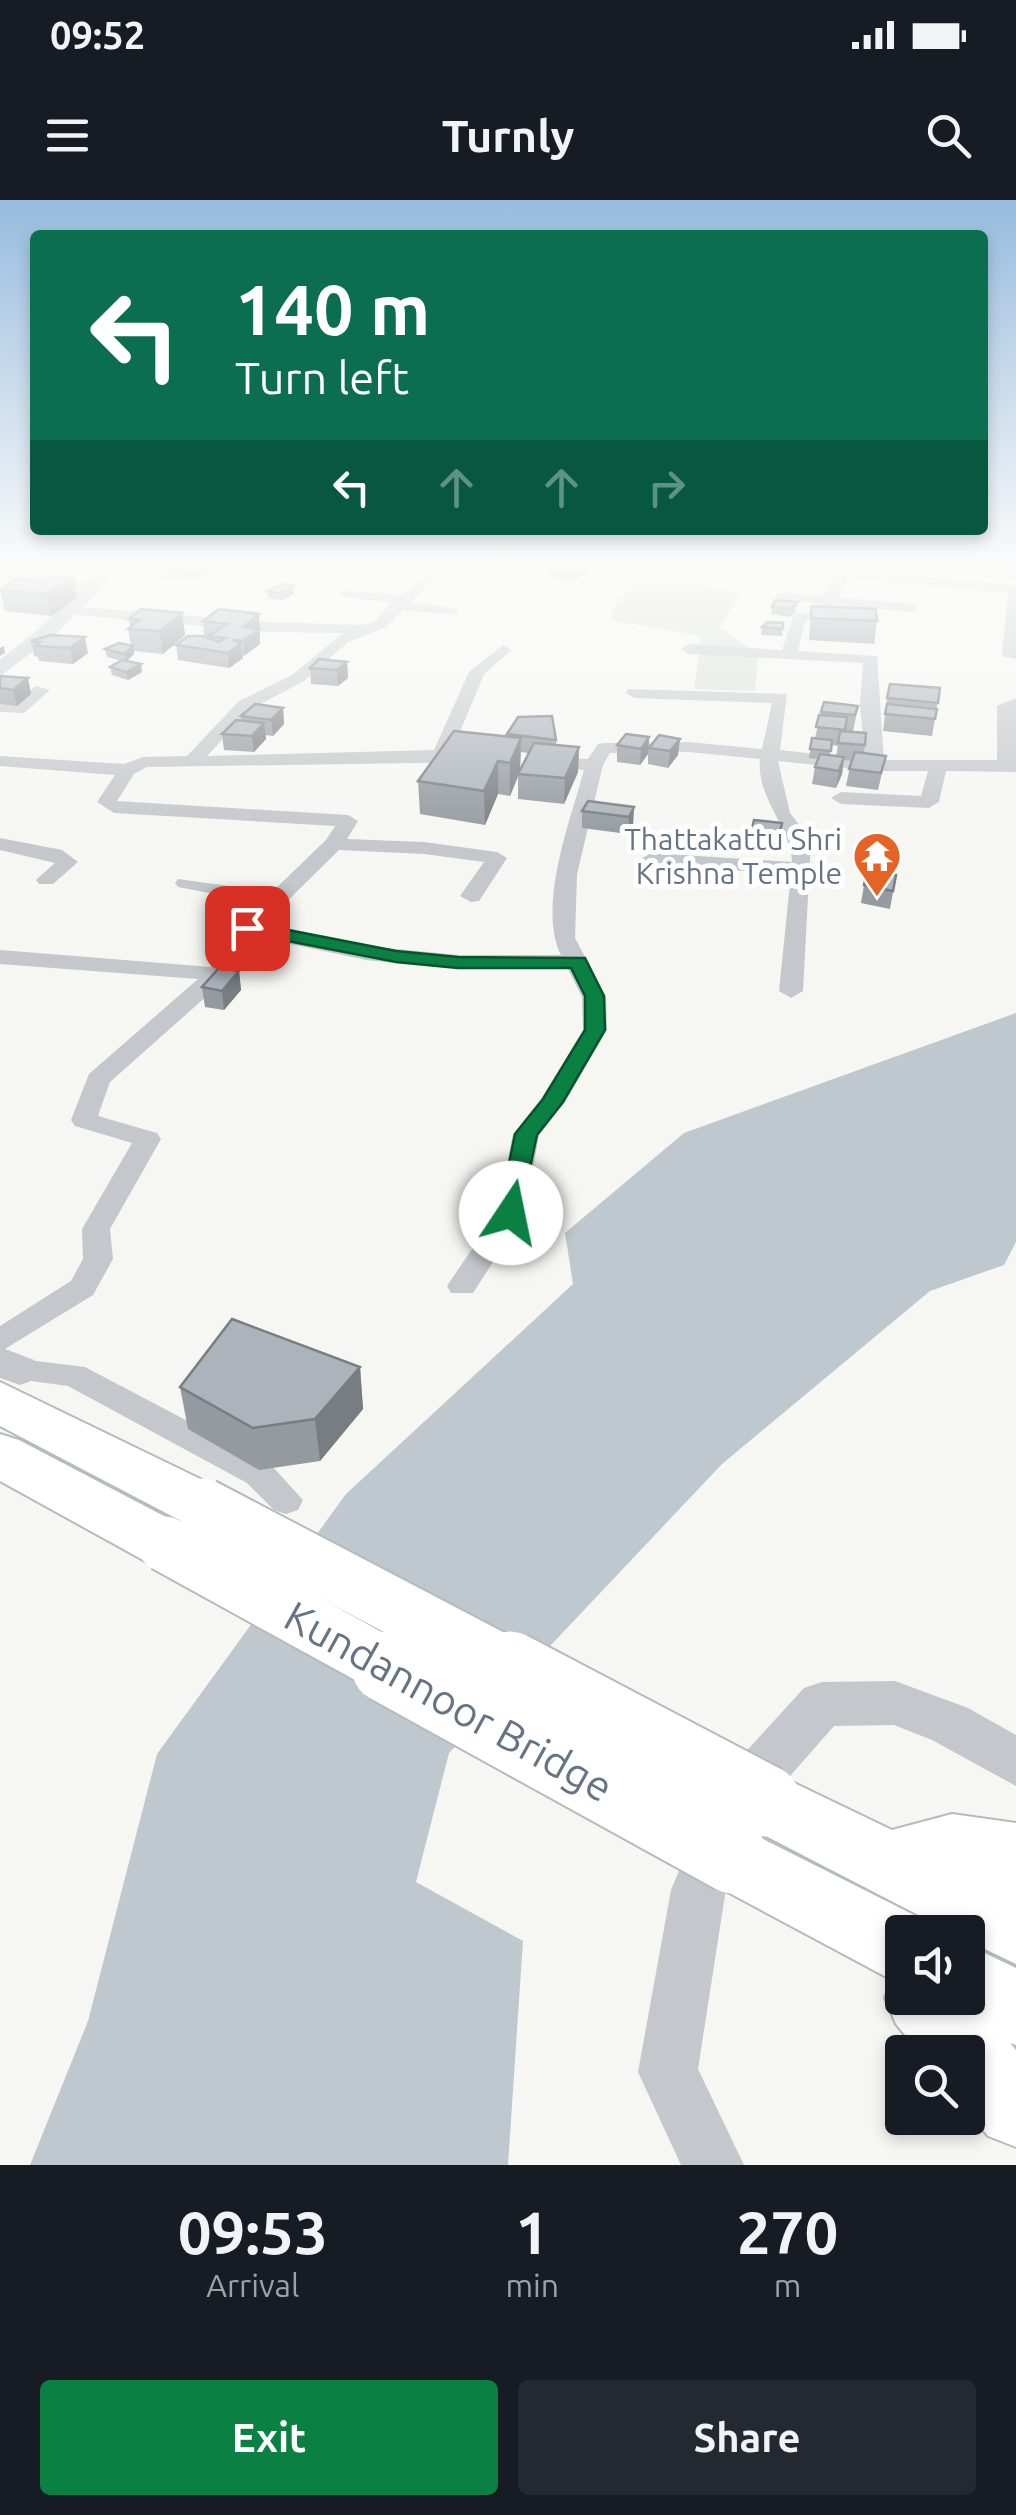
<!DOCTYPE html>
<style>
:root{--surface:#171b24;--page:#242831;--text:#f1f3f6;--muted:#9ea1a6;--accent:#0b8043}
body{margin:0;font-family:Ubuntu,sans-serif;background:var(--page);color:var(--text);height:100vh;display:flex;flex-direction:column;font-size:38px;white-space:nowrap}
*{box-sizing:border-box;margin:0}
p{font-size:32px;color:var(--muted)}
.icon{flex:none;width:55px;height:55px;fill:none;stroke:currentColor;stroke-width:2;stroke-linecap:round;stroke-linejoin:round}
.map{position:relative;height:1965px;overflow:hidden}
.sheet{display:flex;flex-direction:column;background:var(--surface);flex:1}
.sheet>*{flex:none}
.top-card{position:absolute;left:30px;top:30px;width:958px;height:305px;border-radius:10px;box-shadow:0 5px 15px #0003;background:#0b6e4f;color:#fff;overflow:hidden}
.fabs{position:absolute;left:885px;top:1715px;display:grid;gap:20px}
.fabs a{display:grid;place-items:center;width:100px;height:100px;border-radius:10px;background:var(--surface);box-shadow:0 5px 15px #0003;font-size:50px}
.pin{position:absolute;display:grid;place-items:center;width:85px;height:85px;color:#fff;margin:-42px;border-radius:20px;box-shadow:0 5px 15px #0006}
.me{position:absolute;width:110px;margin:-55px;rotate:11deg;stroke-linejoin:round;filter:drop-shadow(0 0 8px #0008)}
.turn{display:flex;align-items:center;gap:35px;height:210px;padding:0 40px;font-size:45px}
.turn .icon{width:130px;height:130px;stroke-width:2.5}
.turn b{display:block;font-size:70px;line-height:85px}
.lanes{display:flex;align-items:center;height:95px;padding:0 40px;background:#0003;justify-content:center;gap:50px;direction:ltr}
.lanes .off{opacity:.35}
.eta{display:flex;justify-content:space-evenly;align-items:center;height:170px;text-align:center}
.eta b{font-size:60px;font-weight:700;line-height:70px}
.button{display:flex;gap:20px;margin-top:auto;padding:20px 40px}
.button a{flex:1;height:115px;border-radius:10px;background:var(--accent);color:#fff;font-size:40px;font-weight:700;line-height:115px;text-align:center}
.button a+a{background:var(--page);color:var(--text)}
.status{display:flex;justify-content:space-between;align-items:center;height:70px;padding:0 50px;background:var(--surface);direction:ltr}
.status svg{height:28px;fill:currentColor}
header{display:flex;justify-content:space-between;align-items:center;height:130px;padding:0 40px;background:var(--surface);font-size:45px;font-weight:700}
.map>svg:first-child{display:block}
.green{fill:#d7ded4}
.water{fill:#bfc8ce}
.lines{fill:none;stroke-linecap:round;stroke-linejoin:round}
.trunk-casing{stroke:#b7babd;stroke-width:4}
.minor{fill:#c4c7cb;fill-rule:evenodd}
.tertiary{fill:#c4c7cb;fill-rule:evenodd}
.trunk{fill:#fff;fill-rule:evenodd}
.trunk-bridge-far1-casing{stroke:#b7babd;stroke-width:59;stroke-linecap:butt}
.trunk-bridge-casing{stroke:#b7babd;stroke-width:75;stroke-linecap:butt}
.trunk-bridge-far1{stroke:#fff;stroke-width:55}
.trunk-bridge{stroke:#fff;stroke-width:71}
.wall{fill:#949aa0;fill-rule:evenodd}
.shaded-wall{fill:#787d82}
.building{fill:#acb3ba;stroke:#787d82;stroke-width:2.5}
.route{fill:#0b8043;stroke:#07532c;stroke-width:2.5}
.labels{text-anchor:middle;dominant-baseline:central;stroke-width:10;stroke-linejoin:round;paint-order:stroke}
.far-poi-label{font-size:30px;fill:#657485;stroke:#fff;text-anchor:end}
.near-street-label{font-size:42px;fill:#657485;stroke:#fff}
</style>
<div class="status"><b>09:52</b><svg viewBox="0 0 49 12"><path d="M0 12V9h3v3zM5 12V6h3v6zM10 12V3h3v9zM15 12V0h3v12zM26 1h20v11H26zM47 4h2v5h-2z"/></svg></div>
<header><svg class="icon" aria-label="menu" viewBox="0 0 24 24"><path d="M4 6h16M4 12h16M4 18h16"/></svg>Turnly<svg class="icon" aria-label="search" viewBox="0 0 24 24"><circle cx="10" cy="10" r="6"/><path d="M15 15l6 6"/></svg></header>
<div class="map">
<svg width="1016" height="1965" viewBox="0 0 1016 1965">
<rect width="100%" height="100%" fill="#f6f7f3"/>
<!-- green -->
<path class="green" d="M652,365l63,3 -12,19 38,5 -21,36 38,27 -3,36 -61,-2 8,-53 -92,-16 4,-14z"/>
<!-- water -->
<path class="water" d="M1016,813v229l-12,23 -74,26 -208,173 -273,289 -33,129 107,59 -15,224h-478l58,-144 69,-267 189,-260 227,-210 -8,-51 119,-100z"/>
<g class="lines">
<!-- trunk casing -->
<g class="trunk-casing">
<g id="trunk">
<path d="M0,1182l223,108 8,16 -8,16 -20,6 -20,-6 -183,-96z"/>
<path d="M0,1234l19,6 166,87 9,17 -9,17 -20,7 -20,-7 -145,-80z"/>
<path d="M765,1569l127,61 60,-16 64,9v141l-48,-23v-9h-17l-210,-109 -10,-22 10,-22z"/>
<path d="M733,1624l195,98 4,10h-30v66h66v-53l48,23v77l-6,-2 6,7v97l-28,-11 -20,-25v-59h-49l-23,-28 -11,-26 7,-18 -183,-98 -11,-24 11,-24z"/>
</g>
</g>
<!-- minor -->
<g class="minor">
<path d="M437,365h19l-20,12 -25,25 46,7v6l-54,-5 -17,17 -38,15 -44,39 -53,28 -44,47 227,-6 35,-78 34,-27 8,5 -27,24 -32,77 27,3v8l-332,5 -13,7 -17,27 231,14 10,6 -11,18 77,3 73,10 10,6 -28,43 -8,1 -11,-6 24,-34 -60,-8 -85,-4 -76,75 103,21 93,9h102c-24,-48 9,-134 23,-185l-49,-5v-8l53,2 10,-15 6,-1 84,-1 74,7 10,-46 -138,-5 -8,-5 2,-4 159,5 -7,56 85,9 -5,-55 3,-41 -174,-9 -8,-5 8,-5 93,6 12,-36 22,-2 4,-8 -44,-5v-6l48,3 9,-20 -86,-11h92l4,4 173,16v74l-14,-3 6,-63 -161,-15 -9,19 74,7 7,4 -7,4 -78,-7 -7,14 -22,2 -7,30 79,5 7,104h113v-54l19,-8v74l-70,-1 -7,31 -10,6 -88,-4 -10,-6 10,-6 80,4 7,-25h-53l-97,-10 12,52 21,27 -8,151 -12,7 -12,-7 12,-117 -140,-9 -10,-6 10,-6 141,9c-1,-36 -36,-63 -32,-103l-72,-7 -78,1 -7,12 -26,109 -2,64 31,59 1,33 -42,72 -26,33 -14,78 -52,80h-22l-4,-7 50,-74 16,-78 28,-35 42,-69 -1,-33 -14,-28h-109l-93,-9 -113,-24 -27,43 -116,103 -12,34 59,17 4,6 -51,90 3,30 -20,36 -93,57v-26l71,-45 12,-22 -1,-30 50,-86 -57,-17 -4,-6 18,-46 109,-95 -198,-15v-14l211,17 28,-44 22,-20 -83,-16 -3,-4 3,-4 94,13 54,-52 9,-14 -221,-13 -17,-11 18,-27 -115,-9v-10l124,8 19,-7 44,-1 52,-55 53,-26 51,-42 -75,-1 -200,-18 -7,-4 7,-4 200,16 95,3 13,-4 14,-18 -50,-7v-6l61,5z"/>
<path d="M107,367l86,6 7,4 -7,4 -91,-7v-6z"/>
<path d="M0,371l91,12 7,4 -7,4 -91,-12z"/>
<path d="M36,486l14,4 -26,23 -24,-1v-10l14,1z"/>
<path d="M0,638l62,12 16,12 -25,22h-14l-3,-4 19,-17 -55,-13z"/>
<path d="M20,1159l65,8 186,98 32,35 -5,10 -12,4 -12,-4 -27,-27 -179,-97 -59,-8 -5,-8 5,-8z"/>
</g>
<!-- tertiary -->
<g class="tertiary">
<path d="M104,365h20l-69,70 -55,41v-16l41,-33z"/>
<path d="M907,365l109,5v10l-100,-10z"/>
<path d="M0,1147l34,13 6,10 -6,10 -14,5 -20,-7z"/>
<path d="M895,1481l73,27 48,27v51l-84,-46 -38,-15 -60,1 -57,65 -52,104 -27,174 46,96h-63l-43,-93 33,-182 8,-19 62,-114 63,-69 18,-6z"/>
</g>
<!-- trunk -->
<use href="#trunk" class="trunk"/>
<!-- trunk-bridge-far1 casing -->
<g class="trunk-bridge-far1-casing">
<g id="trunk-bridge-far1">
<path d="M203,1306l311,163"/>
<path d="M165,1344l227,125"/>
</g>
</g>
<!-- trunk-bridge casing -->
<g class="trunk-bridge-casing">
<g id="trunk-bridge">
<path d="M387,1467l346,191"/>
<path d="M510,1467l255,134"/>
</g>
</g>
<!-- trunk-bridge-far1 -->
<use href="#trunk-bridge-far1" class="trunk-bridge-far1"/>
<!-- trunk-bridge -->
<use href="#trunk-bridge" class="trunk-bridge"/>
</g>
<!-- wall -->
<g class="wall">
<path d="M160,366h55v1l-11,10 -42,-3z"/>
<path d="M549,366h39v6l-16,9 -23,-4z"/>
<path d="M797,366h18l-3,4 -15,-3z"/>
<path d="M74,377l3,21 -26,18 -46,-5 -5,-21z"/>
<path d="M294,386v8l-13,6 -13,-2 -1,-7z"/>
<path d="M811,406l66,15 -3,23 -65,-4z"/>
<path d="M772,407l25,2 -6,8 -20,-3z"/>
<path d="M182,413l3,22 -22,19 -29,-3v3l-8,7 16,11 -14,8 -16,-5 -2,-8 12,-6 -15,-4 -2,-8 26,-3 -3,-17 2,-2 -1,-8z"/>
<path d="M259,414l1,30 -17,12v2l-14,10 -51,-8 -2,-15 33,-7v-1l-5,-1 -1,-15z"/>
<path d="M783,423l-1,13 -21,-1 1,-8z"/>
<path d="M31,441l57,12 -15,11 -34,-3 -1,-4 -4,-1z"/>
<path d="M347,462l1,16 -10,8 -27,-2 -1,-16z"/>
<path d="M0,476l31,18 -14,12 -17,-2z"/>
<path d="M940,488l-8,48 -49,-5 4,-33z"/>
<path d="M858,506l-5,26h-8l20,13 -1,8 22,3 -8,34 -32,-4 5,-25 -7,-1 -2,14 -6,14 -24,-4 3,-17 3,-8 -9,-1 3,-20h3l6,-26zM831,545l7,1 -2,10 -6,-1z"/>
<path d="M283,508l1,16 -11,12 -7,-1v4l-12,13 -30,-2 -2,-16 19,-13v-5z"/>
<path d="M507,534l49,6v5l23,2 -1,25 -14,32 -46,-5v-22l-8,19 -12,-2 -13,31 -65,-11 -2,-33 89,-45zM521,552l7,1 -8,16z"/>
<path d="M659,535l19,20 -10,13 -20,-4v-10l-8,11 -23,-3v-17l32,-8v10z"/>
<path d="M634,607l-1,18 -5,9 -46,-6v-17z"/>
<path d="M782,623l-5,31 -28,-3 2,-18z"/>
<path d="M896,675l-6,34 -29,-6 3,-18z"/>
<path d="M239,771l2,19 -17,20 -19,-3 -3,-20z"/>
<path d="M360,1167l3,42 -43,52 -61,9 -71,-41 -8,-42z"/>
</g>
<!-- shaded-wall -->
<g class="shaded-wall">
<path d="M203,366h12v1l-11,10z"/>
<path d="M575,366h13v6l-16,9v-14z"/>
<path d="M74,377l3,21 -26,18 -4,-22z"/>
<path d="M294,386v8l-13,6 -1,-7z"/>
<path d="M182,413l3,22 -22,19 -3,-23z"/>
<path d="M259,414l1,30 -16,12 -1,-29z"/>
<path d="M85,437l3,16 -15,11 -3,-16z"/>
<path d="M241,443l2,15 -14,10 -1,-15z"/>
<path d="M4,446l1,7 -5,3v-8z"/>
<path d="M133,446l1,8 -8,8 -1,-8z"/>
<path d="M347,462l1,16 -10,8 -1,-16z"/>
<path d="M141,464l1,8 -14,8 -2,-8z"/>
<path d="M28,478l3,16 -14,12 -4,-16z"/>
<path d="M283,508l1,16 -11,12 -2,-16z"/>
<path d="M264,523l2,16 -12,13 -2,-16z"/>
<path d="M649,537l-1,17 -8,11 1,-16z"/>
<path d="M521,538l-1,32 -10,26v-33z"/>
<path d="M680,539l-2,16 -10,13 2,-17z"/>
<path d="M579,547l-1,25 -14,32 1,-26z"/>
<path d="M844,557l-2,17 -6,14 3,-17z"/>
<path d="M498,561v33l-13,31 -1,-34z"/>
<path d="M634,607l-1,18 -5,9 1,-17z"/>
<path d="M239,771l2,19 -17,20 -2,-19z"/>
<path d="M360,1167l3,42 -43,52 -5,-42z"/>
</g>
<!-- building -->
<g class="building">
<path d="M53,376l21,1 -27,17 -47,-4 16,-11 30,3z"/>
<path d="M283,384l11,2 -14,7 -13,-2z"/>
<path d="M775,400l23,2 -6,7 -20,-2z"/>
<path d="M811,406l65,3 1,12 -66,-3z"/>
<path d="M141,409l41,4 -22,18 -32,-2 11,-9 -10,-1z"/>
<path d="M219,409l40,5 -16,13 16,2 -16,12 -11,-1 9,3 -13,10 -52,-8 12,-9h15l15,6 7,-4 -16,-2 18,-12 -24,-3z"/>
<path d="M767,422l16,1v6l-21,-2z"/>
<path d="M50,435l35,2 -15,11 -34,-2 4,-4 -9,-1z"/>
<path d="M119,443l14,3 -8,8 -20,-5z"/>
<path d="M319,459l28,3 -10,8 -27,-2z"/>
<path d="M122,460l19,4 -15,8 -16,-5z"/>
<path d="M0,476l28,2 -15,12 -13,-2z"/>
<path d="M890,484l50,4 -2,15 -51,-5z"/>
<path d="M824,502l34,4 -3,9 -34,-3z"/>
<path d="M255,504l28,4 -12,12 -30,-4z"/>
<path d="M887,504l50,5 -2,10 -50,-5z"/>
<path d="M819,515l28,2 -2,13 -29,-3z"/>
<path d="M552,516l4,24 -49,-6 11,-17z"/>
<path d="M236,520l28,3 -12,13 -30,-2z"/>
<path d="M454,531l67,7 -11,25 -12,-2 -14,30 -66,-10z"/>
<path d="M840,531l26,2 -1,12 -27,-2z"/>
<path d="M626,534l23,3 -8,12 -24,-4z"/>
<path d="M659,535l21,4 -10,12 -21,-3z"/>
<path d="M812,538l20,2 -1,11 -21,-2z"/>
<path d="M534,543l45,4 -14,31 -47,-4z"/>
<path d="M855,552l31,4 -5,17 -32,-4z"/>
<path d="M820,554l24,3 -5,14 -24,-4z"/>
<path d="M588,601l46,6 -5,10 -47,-6z"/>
<path d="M754,620l28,3 -3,13 -28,-3z"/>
<path d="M896,675l-3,16 -29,-6 2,-9z"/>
<path d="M219,768l20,3 -17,20 -20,-4z"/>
<path d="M232,1119l128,48 -45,52 -62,9 -73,-41z"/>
</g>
<!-- sky -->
<linearGradient id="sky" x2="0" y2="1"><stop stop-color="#97bcde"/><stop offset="0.57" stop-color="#fbfbfa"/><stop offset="1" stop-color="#fbfbfa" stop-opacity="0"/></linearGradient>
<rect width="1016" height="641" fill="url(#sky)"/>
<!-- route -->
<path class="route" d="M247,722l149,29 62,6 127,1 19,38 1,34 -42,72 -26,33 -18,84 -8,2 -12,-8 16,-79 28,-35 42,-69v-34l-14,-28h-113l-62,-6 -155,-30v-8z"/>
<!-- icons -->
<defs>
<g id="temple-pin" transform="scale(2.5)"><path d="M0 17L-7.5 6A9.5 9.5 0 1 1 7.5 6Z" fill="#e56425" stroke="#fff"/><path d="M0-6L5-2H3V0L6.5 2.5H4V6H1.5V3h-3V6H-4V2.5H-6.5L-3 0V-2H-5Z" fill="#fff"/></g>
</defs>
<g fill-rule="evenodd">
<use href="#temple-pin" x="877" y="656"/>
</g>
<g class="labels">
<!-- far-poi labels -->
<g class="far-poi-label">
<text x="842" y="639">Thattakattu Shri<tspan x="842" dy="34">Krishna Temple</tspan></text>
</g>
<!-- near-street labels -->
<g class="near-street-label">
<text transform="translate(449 1501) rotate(29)">Kundannoor Bridge</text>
</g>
</g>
</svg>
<div class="fabs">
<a><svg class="icon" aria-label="sound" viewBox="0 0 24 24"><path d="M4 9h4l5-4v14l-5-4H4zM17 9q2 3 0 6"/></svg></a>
<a><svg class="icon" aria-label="search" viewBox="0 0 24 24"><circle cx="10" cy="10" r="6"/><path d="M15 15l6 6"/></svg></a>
</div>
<div class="pin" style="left:247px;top:728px;background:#d93025"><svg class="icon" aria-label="arrive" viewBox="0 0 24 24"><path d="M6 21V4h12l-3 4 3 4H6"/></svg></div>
<svg class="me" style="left:511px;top:1013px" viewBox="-20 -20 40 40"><circle r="19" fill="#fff"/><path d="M0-13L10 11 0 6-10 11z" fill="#0b8043"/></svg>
<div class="top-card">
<div class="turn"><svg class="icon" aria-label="left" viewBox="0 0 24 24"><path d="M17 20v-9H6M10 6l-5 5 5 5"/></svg><div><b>140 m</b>Turn left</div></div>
<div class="lanes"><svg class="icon" aria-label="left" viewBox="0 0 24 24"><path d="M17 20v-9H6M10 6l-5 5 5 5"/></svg><svg class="icon off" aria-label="ahead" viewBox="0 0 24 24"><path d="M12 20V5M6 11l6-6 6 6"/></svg><svg class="icon off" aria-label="ahead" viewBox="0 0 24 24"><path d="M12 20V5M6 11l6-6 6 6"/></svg><svg class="icon off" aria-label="right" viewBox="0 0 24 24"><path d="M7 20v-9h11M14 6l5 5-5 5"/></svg></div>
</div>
</div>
<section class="sheet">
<div class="eta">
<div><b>09:53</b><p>Arrival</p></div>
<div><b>1</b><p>min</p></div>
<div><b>270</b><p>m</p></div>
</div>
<div class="button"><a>Exit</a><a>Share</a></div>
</section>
